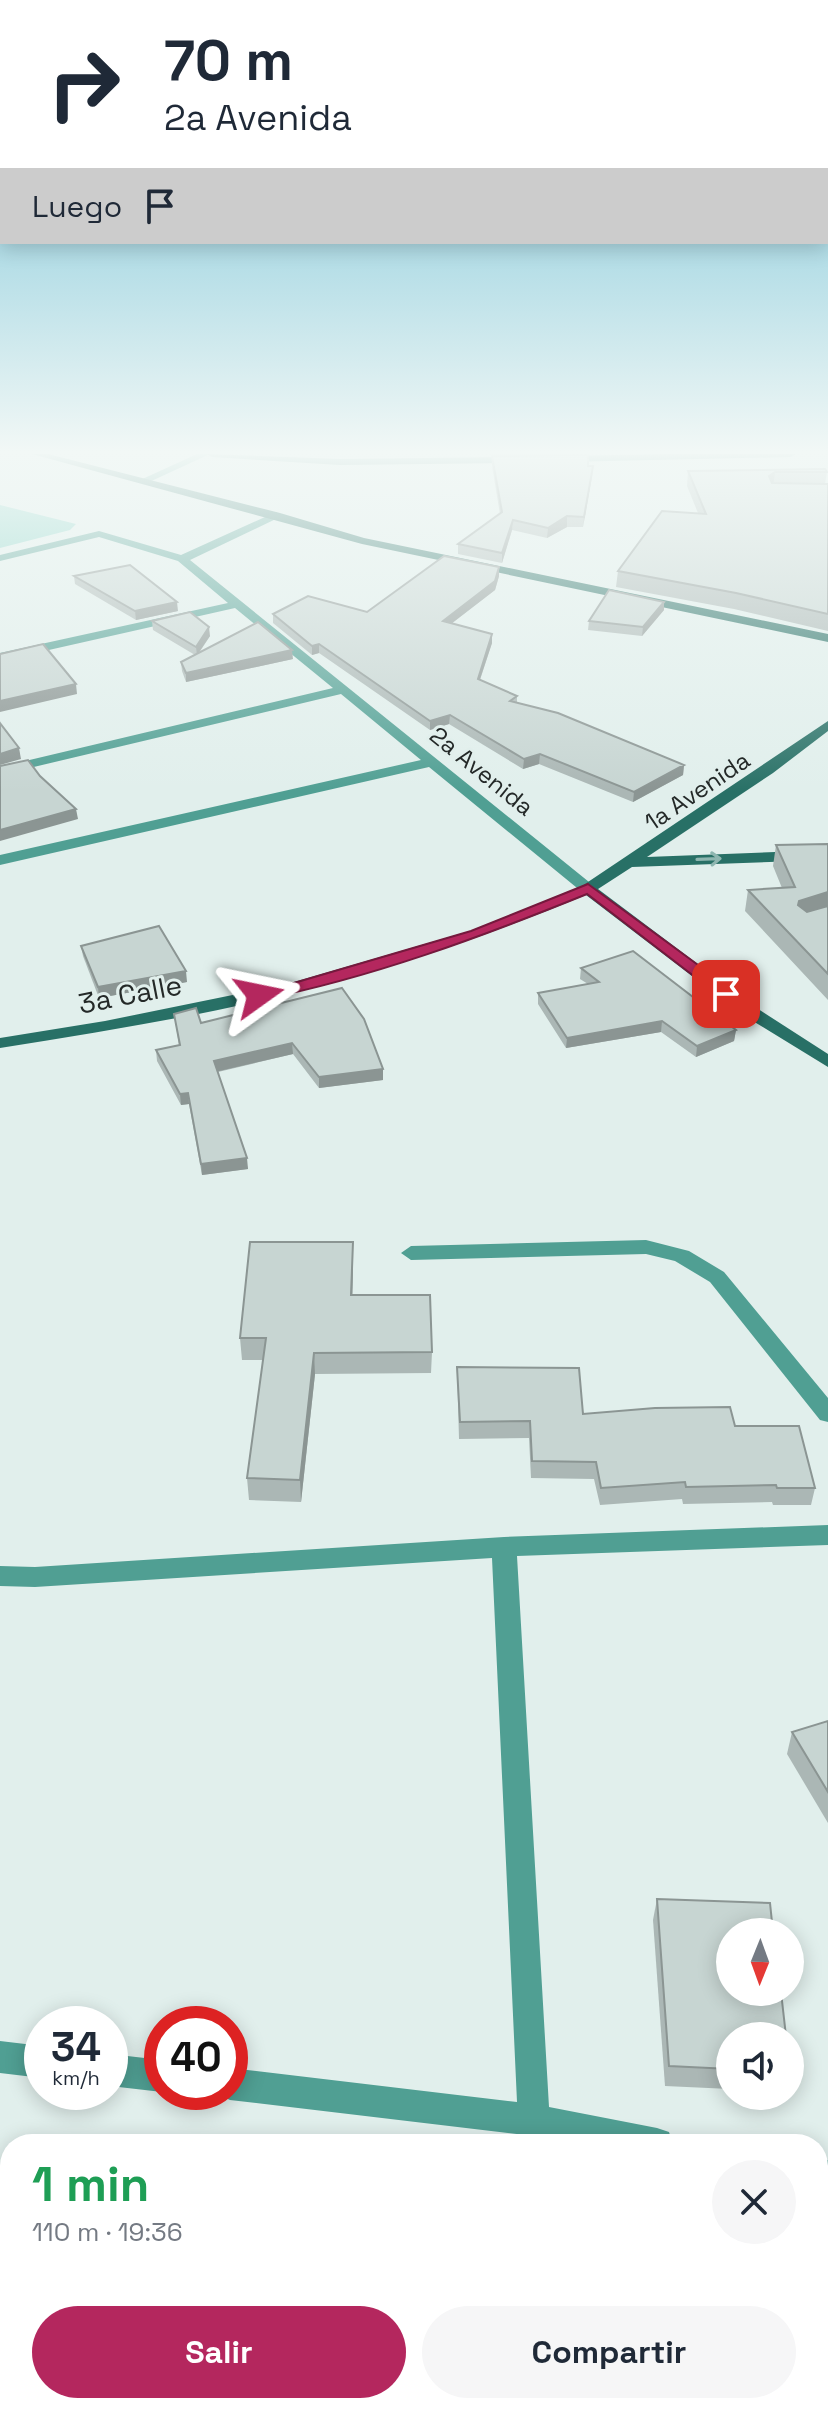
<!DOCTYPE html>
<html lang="es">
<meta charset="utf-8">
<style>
:root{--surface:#fff;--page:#f6f6f7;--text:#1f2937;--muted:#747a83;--accent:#b4275e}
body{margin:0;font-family:"Space Grotesk",sans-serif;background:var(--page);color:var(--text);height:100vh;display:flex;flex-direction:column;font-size:30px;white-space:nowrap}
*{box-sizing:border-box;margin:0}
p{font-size:26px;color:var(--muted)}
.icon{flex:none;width:44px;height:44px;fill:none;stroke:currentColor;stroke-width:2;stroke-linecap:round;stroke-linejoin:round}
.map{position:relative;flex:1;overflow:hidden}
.side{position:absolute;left:0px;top:2134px;width:828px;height:280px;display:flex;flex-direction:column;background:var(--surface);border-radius:32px 32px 0 0;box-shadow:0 4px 20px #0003}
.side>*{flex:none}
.hud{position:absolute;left:0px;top:0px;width:828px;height:244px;box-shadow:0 4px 20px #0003;background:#fff;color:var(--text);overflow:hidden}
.needle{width:52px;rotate:181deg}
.buttons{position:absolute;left:716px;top:1918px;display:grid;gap:16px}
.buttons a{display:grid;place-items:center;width:88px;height:88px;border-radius:50%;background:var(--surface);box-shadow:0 4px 20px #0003;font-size:40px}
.speed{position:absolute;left:24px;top:2006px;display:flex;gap:16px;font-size:40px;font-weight:700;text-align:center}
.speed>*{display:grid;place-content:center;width:104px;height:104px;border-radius:50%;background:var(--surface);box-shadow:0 4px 20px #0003;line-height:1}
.speed small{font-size:20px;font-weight:400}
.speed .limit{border:12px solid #d22;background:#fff;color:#111}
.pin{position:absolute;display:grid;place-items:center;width:68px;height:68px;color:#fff;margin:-34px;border-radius:16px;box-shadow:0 4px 12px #0006}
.me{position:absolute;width:88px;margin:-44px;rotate:78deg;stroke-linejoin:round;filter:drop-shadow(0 0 6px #0008)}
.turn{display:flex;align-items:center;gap:28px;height:168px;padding:0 32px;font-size:36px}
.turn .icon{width:104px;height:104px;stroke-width:2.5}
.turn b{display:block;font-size:56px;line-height:68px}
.then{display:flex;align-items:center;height:76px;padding:0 32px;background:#0003;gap:16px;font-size:30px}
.round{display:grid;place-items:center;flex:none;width:84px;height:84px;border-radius:42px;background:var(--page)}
.head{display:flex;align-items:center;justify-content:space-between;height:136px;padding:0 32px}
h1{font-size:48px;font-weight:600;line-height:60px;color:#1e9e55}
.primary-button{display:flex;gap:16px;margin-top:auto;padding:16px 32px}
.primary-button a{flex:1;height:92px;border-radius:48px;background:var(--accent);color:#fff;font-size:32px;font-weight:600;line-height:92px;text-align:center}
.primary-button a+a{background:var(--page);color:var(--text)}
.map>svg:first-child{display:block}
.green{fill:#82d2c5}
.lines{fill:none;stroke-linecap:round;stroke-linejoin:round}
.lane{fill:#509f93;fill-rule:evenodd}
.street{fill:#509f93;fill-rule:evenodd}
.secondary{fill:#287066;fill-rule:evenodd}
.wall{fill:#abb7b5}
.shaded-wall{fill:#8b9593}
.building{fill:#c7d5d2;stroke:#8b9593;stroke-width:2}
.oneway{stroke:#8eb6b0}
.route{fill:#b4275e;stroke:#75193d;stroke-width:2}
.labels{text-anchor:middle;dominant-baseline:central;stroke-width:6;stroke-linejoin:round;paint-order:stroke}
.far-street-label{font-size:24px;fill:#242928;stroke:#e1efec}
.street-label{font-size:28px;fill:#242928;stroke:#e1efec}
</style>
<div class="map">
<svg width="828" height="2414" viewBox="0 0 828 2414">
<rect width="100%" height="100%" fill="#e1efec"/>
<!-- green -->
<path class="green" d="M0,505l76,19 -6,6 -70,18z"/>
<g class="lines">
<!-- lane -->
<path class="lane" d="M197,454h13l-63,29 -9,-2z"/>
<!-- street -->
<g class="street">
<path d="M276,512l5,3 -1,2 -90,43 404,326v6h-12l-153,-125 -429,98v-10l421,-95 -80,-66 -341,81v-8l333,-79 -98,-80 -235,53v-8l228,-50 -50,-42 -79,-24 -99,24v-6l99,-24 82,24z"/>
<path d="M646,1240l43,11 35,21 104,126v24l-8,-2 -110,-138 -35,-21 -29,-7 -235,6 -10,-7 10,-7z"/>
<path d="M828,1525v20l-311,11 32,551 108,21 12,4 4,12h-99l-40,-8 -304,-36 -11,-5 -2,-3h13v-24l287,34 -25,-544 -457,29 -35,-1v-20l35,1 469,-30z"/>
<path d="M0,2041l42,5v32l-42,-5z"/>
<path d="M110,2054l52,6v32l-52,-6z"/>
<path d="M818,2158l10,2v34l-10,-2z"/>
</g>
<!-- secondary -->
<g class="secondary">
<path d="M32,454h16l232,59 84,25 464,96v8l-466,-98z"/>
<path d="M207,454l133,5 179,-2 5,3 -5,3 -179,2 -128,-8z"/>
<path d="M665,454h131l-5,3 -228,5 -5,-3 5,-3z"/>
<path d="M828,721v10l-55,42 -126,84 181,-7v10l-196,7 -34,22 157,118 73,47v13l-85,-52 -157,-120c-95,39 -193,74 -293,98 -96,24 -195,39 -293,55v-10l105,-17 182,-37 183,-53 112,-45z"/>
</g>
</g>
<!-- wall -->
<g class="wall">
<path d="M490,454h62l-62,1z"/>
<path d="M492,456l96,10 4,10 -9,51h-16l-20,11 -35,-8 -10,33 -44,-9v-10l42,-30 -8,-48z"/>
<path d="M688,471l139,1 -2,12h3v147l-94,-22 -118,-22 2,-16 80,-58 -11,-27z"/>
<path d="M499,567v9l-4,14 -44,34 41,10v9l-12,37 37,16v7l167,62 -1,10 -50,27 -94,-38 -16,5 -74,-45 -19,6 -111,-77 -7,2 -39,-32v-9l94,-2z"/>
<path d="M74,576l104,35 -42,9 -61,-36z"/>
<path d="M664,602v8l-22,26 -54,-6 1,-9z"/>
<path d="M152,621l58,15 -11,17 94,6 -107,23 -4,-11 -1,-9 14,-7 -42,-25z"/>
<path d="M828,844v156l-83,-89 3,-21 34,-2 -9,-22 3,-21z"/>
<path d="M81,946l106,36 -88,16 -16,-42z"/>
<path d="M581,968l155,62 -2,11 -38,16 -35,-25 -95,16 -28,-44v-11l50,-9 -8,-5z"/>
<path d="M342,988l41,92 -64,8 -26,-34 -75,18 30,97 -46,6 -13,-71 -8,1 -24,-44 -1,-11 23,-5 -5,-31 27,9z"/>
<path d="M353,1242l-1,53 80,57 -1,21 -116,1 -14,128 -52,-2 -2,-22 16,-118h-21l-2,-22z"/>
<path d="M457,1367l126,47 152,12 80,62 -4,17h-38l-1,-3 -89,2 -1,-5 -82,6 -6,-26 -63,-1 -2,-40 -70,1z"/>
<path d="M828,1721v102l-41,-69 5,-22z"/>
<path d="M657,1899l73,137v53l-65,-3 -12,-166z"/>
</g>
<!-- shaded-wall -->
<g class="shaded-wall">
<path d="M593,466l-1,10 -9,51 1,-10z"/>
<path d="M775,472l-2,15 -4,-11z"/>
<path d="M567,516v11l-20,11 1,-10z"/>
<path d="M513,520l-1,10 -10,33v-10z"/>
<path d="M499,567v9l-4,14 -52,40v-9z"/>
<path d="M177,602l1,9 -42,9 -1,-9z"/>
<path d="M664,602v8l-22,26 1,-9z"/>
<path d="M209,627l1,9 -13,19 -1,-8z"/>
<path d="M492,634v9l-15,45 1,-9z"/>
<path d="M319,644v9l-7,2v-9z"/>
<path d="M292,650l1,9 -107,23v-9z"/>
<path d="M76,684l1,10 -77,18v-11z"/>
<path d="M450,715l-1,9 -19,6v-9z"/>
<path d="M19,748l2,11 -21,6v-11z"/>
<path d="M540,754l-1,10 -16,5 1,-10z"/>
<path d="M684,765l-1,10 -50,27 1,-10z"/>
<path d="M76,809l2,10 -78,22v-11z"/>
<path d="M828,892v20l-32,11 2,-18 1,-4z"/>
<path d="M186,971l1,11 -88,16 -1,-11z"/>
<path d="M662,1021l-1,11 -95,16 1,-10z"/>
<path d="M736,1030l-2,11 -38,16 1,-11z"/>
<path d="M292,1043l1,11 -78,18 -1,-11z"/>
<path d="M383,1069v11l-64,8v-11z"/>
<path d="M188,1093l1,11 -8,1 -1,-11z"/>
<path d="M247,1158l1,11 -46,6 -1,-11z"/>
<path d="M353,1242v22l-1,53 -1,-22z"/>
<path d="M314,1353l1,21 -14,128 -1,-22z"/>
</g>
<!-- building -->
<g class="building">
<path d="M588,455v11h5l-9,51 -17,-1 -19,12 -35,-8 -11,33 -44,-9 44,-32 -10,-56z"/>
<path d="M825,469l2,3h-52l-6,4 3,7 56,1v130l-92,-21 -118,-22 44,-60 44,3 -18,-43z"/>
<path d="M444,556l55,11 -4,14 -52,40 49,13 -14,45 39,17 -7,5 48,12 126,52 -50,27 -94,-38 -16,5 -74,-44 -20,6 -111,-77 -7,2 -39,-32 35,-18 59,16z"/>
<path d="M130,565l47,37 -42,9 -61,-35z"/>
<path d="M609,590l55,12 -21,25 -54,-6z"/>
<path d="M190,612l19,15 -13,20 -44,-26z"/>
<path d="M258,622l34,28 -106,23 -5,-11z"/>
<path d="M43,644l33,40 -76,17v-47z"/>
<path d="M0,723l19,25 -19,6z"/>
<path d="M28,760l12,16 36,33 -76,21v-64z"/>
<path d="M828,844v48l-29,9 -1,4 9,7 21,-6v68l-80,-84 47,-3 -19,-42z"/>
<path d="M159,926l27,45 -88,16 -17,-41z"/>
<path d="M633,951l103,79 -39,16 -35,-25 -95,17 -29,-45 61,-11 -18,-14z"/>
<path d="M342,988l22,31 19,50 -64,8 -27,-34 -78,18 33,97 -46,6 -13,-71 -8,1 -24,-44 24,-5 -6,-31 22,-6 5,15z"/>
<path d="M250,1242h103l-2,53h79l2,57 -118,1 -14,127 -53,-2 19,-140h-26z"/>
<path d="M457,1367l122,1 4,46 72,-6 75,-1 5,19h64l16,62h-38l-1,-3 -90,2 -1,-5 -84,6 -5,-26 -64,-1 -2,-40 -70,1z"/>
<path d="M828,1721v71l-36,-60z"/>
<path d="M657,1899l113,4 3,29h-43v60h51l5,44h-56v33l-61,-3z"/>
</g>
<!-- one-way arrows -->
<defs><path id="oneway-shaft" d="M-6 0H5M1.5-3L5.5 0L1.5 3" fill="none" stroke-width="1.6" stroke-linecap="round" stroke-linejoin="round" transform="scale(2)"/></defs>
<use class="oneway" href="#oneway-shaft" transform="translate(709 859) rotate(-2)"/>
<!-- sky -->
<linearGradient id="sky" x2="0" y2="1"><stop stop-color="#61bad2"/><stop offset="0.57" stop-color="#f2f8f6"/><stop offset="1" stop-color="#f2f8f6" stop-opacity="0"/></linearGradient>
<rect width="828" height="792" fill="url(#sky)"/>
<!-- route -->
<path class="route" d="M588,884l144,106v7h-11l-134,-103c-106,43 -216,84 -328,106l-8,-5 3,-3 33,-7 184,-54z"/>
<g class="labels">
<!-- far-street labels -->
<g class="far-street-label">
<text transform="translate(482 771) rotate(39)">2a Avenida</text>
<text transform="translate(697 791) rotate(-34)">1a Avenida</text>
</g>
<!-- street labels -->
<g class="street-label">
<text transform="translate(130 994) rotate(-11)">3a Calle</text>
</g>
</g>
</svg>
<div class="buttons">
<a><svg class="needle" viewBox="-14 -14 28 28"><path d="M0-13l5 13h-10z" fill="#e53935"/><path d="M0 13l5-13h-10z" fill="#747a83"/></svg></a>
<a><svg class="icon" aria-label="sound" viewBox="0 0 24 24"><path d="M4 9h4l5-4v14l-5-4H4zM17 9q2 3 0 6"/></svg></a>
</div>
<div class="speed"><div>34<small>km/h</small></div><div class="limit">40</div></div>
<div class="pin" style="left:726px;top:994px;background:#d93025"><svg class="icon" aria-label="arrive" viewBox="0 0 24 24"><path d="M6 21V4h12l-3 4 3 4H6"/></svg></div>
<svg class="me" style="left:259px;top:995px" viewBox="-20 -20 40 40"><path d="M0-17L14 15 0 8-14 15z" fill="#b4275e" stroke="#fff" stroke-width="4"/></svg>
<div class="hud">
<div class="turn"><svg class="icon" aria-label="right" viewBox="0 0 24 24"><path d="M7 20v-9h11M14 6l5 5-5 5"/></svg><div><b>70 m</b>2a Avenida</div></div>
<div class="then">Luego<svg class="icon" aria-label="arrive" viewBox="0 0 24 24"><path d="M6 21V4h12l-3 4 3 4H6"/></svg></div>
</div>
<section class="side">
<div class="head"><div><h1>1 min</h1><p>110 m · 19:36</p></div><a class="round"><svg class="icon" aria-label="close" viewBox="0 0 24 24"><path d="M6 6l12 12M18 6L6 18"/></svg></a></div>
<div class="primary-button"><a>Salir</a><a>Compartir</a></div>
</section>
</div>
